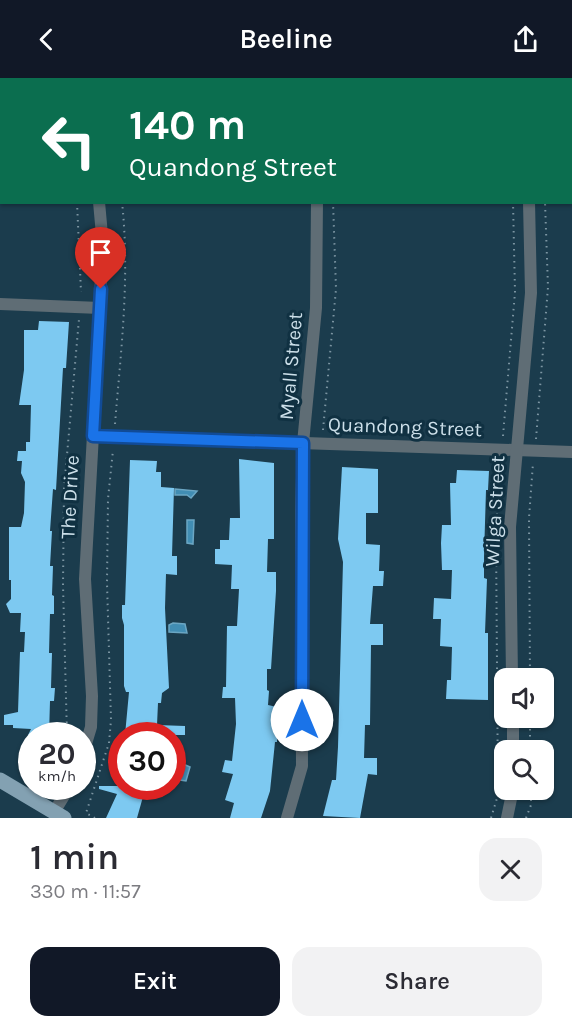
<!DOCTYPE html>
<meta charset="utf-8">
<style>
:root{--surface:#fff;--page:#f2f2f3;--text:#2b2b33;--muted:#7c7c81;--accent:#111827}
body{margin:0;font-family:Karla,sans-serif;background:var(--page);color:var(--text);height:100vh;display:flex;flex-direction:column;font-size:22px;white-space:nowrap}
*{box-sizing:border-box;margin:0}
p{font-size:20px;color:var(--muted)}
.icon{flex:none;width:33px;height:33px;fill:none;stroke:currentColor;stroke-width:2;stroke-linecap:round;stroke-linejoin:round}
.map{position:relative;height:740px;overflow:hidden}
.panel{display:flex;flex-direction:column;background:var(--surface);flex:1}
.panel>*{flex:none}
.banner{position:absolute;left:0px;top:0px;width:573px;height:126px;box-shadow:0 2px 4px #0004;background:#0b6e4f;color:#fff;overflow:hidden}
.fabs{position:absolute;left:494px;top:590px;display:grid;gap:12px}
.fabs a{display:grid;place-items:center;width:60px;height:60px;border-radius:12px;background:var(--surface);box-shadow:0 2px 4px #0004;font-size:30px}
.speed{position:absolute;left:18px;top:644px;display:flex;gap:12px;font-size:30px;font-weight:700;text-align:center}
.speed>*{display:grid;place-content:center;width:78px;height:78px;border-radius:50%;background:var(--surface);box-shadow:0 2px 4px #0004;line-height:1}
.speed small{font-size:15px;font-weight:400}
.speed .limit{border:9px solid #d22;background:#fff;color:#111}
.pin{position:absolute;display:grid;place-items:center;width:51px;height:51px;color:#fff;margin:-62px -26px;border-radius:50% 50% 50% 0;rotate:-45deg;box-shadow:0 0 6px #0007}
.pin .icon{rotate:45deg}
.me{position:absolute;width:66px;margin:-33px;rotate:0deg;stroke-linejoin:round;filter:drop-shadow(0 0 4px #0008)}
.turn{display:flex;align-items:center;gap:21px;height:126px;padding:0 30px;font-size:27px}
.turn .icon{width:78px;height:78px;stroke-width:2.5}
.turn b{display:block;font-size:42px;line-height:51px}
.round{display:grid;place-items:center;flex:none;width:63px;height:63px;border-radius:18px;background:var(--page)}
.head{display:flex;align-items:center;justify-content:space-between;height:102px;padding:0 30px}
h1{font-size:36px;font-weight:600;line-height:45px}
.action{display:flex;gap:12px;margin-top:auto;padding:12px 30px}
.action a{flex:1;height:69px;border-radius:18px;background:var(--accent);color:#fff;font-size:24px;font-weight:600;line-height:69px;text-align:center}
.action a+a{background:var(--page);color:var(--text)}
header{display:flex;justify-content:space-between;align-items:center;height:78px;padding:0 30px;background:var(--accent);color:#fff;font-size:27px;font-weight:600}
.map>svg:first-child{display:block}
.water{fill:#418db3;stroke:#6ba6c3;stroke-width:1.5}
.building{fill:#7dc9f1}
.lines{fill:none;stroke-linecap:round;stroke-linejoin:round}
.path{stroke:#7c95a2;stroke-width:2;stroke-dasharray:1.5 4.5;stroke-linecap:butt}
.minor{stroke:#5f6d75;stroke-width:12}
.primary{stroke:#83a1b2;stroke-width:15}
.route-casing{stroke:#114b97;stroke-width:15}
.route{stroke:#1a73e8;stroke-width:10}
.labels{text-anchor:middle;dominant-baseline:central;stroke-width:6;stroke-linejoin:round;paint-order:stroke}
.street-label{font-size:20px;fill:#ccdfe9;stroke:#103142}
</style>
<header><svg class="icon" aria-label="back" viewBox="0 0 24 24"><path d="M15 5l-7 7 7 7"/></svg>Beeline<svg class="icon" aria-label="share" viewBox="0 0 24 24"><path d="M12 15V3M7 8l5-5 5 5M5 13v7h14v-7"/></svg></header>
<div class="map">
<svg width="572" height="740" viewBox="0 0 572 740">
<rect width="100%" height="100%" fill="#1b3c4d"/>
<!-- water -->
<g class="water">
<path d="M175,411l22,2 -6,7 -4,-3h-12z"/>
<path d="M187,442h7l-1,24 -6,-1z"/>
<path d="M173,545l12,1 2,9 -18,-1v-7z"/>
<path d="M183,686l7,3 -4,14 -6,-1 -1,-5z"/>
</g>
<!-- building -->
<g class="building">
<path d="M39,243l30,1 -3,46h-3l-7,122 -3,-1 -3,42h2l-2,35h3l-1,29 2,1v18h-4l-1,39h3l-1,35h4l-1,13h-4l-1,34h-21l3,-6 -18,-1v-3h-9v-10l14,-3 2,-60h4l1,-20h-5l1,-19h-11l-4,-9 5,-5v-19h-2v-53h12l3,-14 1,-31 -4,-9 1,-12h-5l1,-10h8v-9h4l1,-37h-12l5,-35v-40h14z"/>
<path d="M239,381l35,4v76h-6l-1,33h9v19l-5,78h-4v21l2,1 -1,14 9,2v35h-2l-5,49 -9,27h-31l4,-15 -9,-3 8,-26 -11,-2 3,-12 7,1 4,-37 -1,-26h-13l1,-11h3l1,-61h10l2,-37h-8l1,-24 -17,-1v-15h5v-9h9l1,-22h10z"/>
<path d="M130,382l27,1 -1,11h5v15l13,1 -2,68h5v19l-11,-1 -1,34 4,80 -7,5 -1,10h-3l-1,22 28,1v9h-60l4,-43h-3l-2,-6v-61l-2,-7v-13h3z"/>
<path d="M342,389l36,2v44h-12v31l14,1 -1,26h5l-1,15h-10l-3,38h13v21h-12l-1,80h-5l-1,33h13v17l-9,-1 -8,44 -37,-2 9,-36h4l2,-33 5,-185 -5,-23z"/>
<path d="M457,392l32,1 -1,19h-2l-2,66v22l3,1 -2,54h3v67l-42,-1 1,-19h4l1,-33 -12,-1 1,-27h-8l1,-21 17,1 1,-29h-10l-1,-27 1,-18h9l-1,-42h6z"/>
<path d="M99,708h47l-9,32h-31l11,-24 -18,-5z"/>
</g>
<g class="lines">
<!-- path -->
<g class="path">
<path d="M65,0v2"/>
<path d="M109,0v2"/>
<path d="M321,0v2"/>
<path d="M502,0l1,2"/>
<path d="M534,0l1,2"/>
<path d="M77,124l4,90"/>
<path d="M115,346c6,-74 15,-147 7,-222"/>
<path d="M323,352l13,-141 -3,-87"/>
<path d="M503,358l12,-144 -2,-90"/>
<path d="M536,361l12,-152 -3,-85"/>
<path d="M496,449l5,-66"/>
<path d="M530,600l-1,-160 4,-55"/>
<path d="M530,639v33"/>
<path d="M67,657l-4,-150 1,-96 15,-170"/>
<path d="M95,740l-9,-5 23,-70 2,-23 -4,-137 1,-84 5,-49"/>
<path d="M491,740l7,-23 -2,-259"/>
<path d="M526,740l5,-13v-16"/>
</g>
<!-- minor -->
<g class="minor">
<path d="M86,0l1,2"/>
<path d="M305,0v2"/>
<path d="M518,0l1,2"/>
<path d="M0,226l100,4"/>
<path d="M93,358l479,16"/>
<path d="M512,600l-2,-151 21,-234 -2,-91"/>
<path d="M513,639v33"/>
<path d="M82,679l9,-30 1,-31 -7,-117 15,-271 2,-73 -3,-33"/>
<path d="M54,734l16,-26"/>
<path d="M287,740l15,-52 -1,-254 2,-69 13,-135 1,-106"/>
<path d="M507,740l6,-29"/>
</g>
<!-- primary -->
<path class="primary" d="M0,702l64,38"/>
</g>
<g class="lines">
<!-- route casing -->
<g class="route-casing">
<path id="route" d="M101,211l-8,147 210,7 -1,277"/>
</g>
<!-- route -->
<use href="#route" class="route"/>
</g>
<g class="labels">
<!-- street labels -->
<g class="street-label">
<text transform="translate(291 288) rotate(-85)">Myall Street</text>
<text transform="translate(405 349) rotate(2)">Quandong Street</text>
<text transform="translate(70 419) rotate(-87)">The Drive</text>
<text transform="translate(495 433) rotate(-87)">Wilga Street</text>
</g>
</g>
</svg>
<div class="fabs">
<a><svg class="icon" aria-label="sound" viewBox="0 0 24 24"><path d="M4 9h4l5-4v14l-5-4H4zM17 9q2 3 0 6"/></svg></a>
<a><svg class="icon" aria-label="search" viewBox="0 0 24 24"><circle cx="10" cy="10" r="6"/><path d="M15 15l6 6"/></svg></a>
</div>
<div class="speed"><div>20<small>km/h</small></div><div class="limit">30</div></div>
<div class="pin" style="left:101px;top:211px;background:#d93025"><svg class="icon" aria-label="arrive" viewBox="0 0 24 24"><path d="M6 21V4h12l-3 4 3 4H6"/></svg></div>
<svg class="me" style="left:302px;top:642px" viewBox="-20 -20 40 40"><circle r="19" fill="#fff"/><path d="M0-13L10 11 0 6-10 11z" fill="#1a73e8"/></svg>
<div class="banner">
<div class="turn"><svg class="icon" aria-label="left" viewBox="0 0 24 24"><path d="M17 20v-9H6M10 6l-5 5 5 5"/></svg><div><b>140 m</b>Quandong Street</div></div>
</div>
</div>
<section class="panel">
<div class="head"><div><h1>1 min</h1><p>330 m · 11:57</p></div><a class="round"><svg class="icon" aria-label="close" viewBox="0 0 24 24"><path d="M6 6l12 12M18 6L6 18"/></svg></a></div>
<div class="action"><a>Exit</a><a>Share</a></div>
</section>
